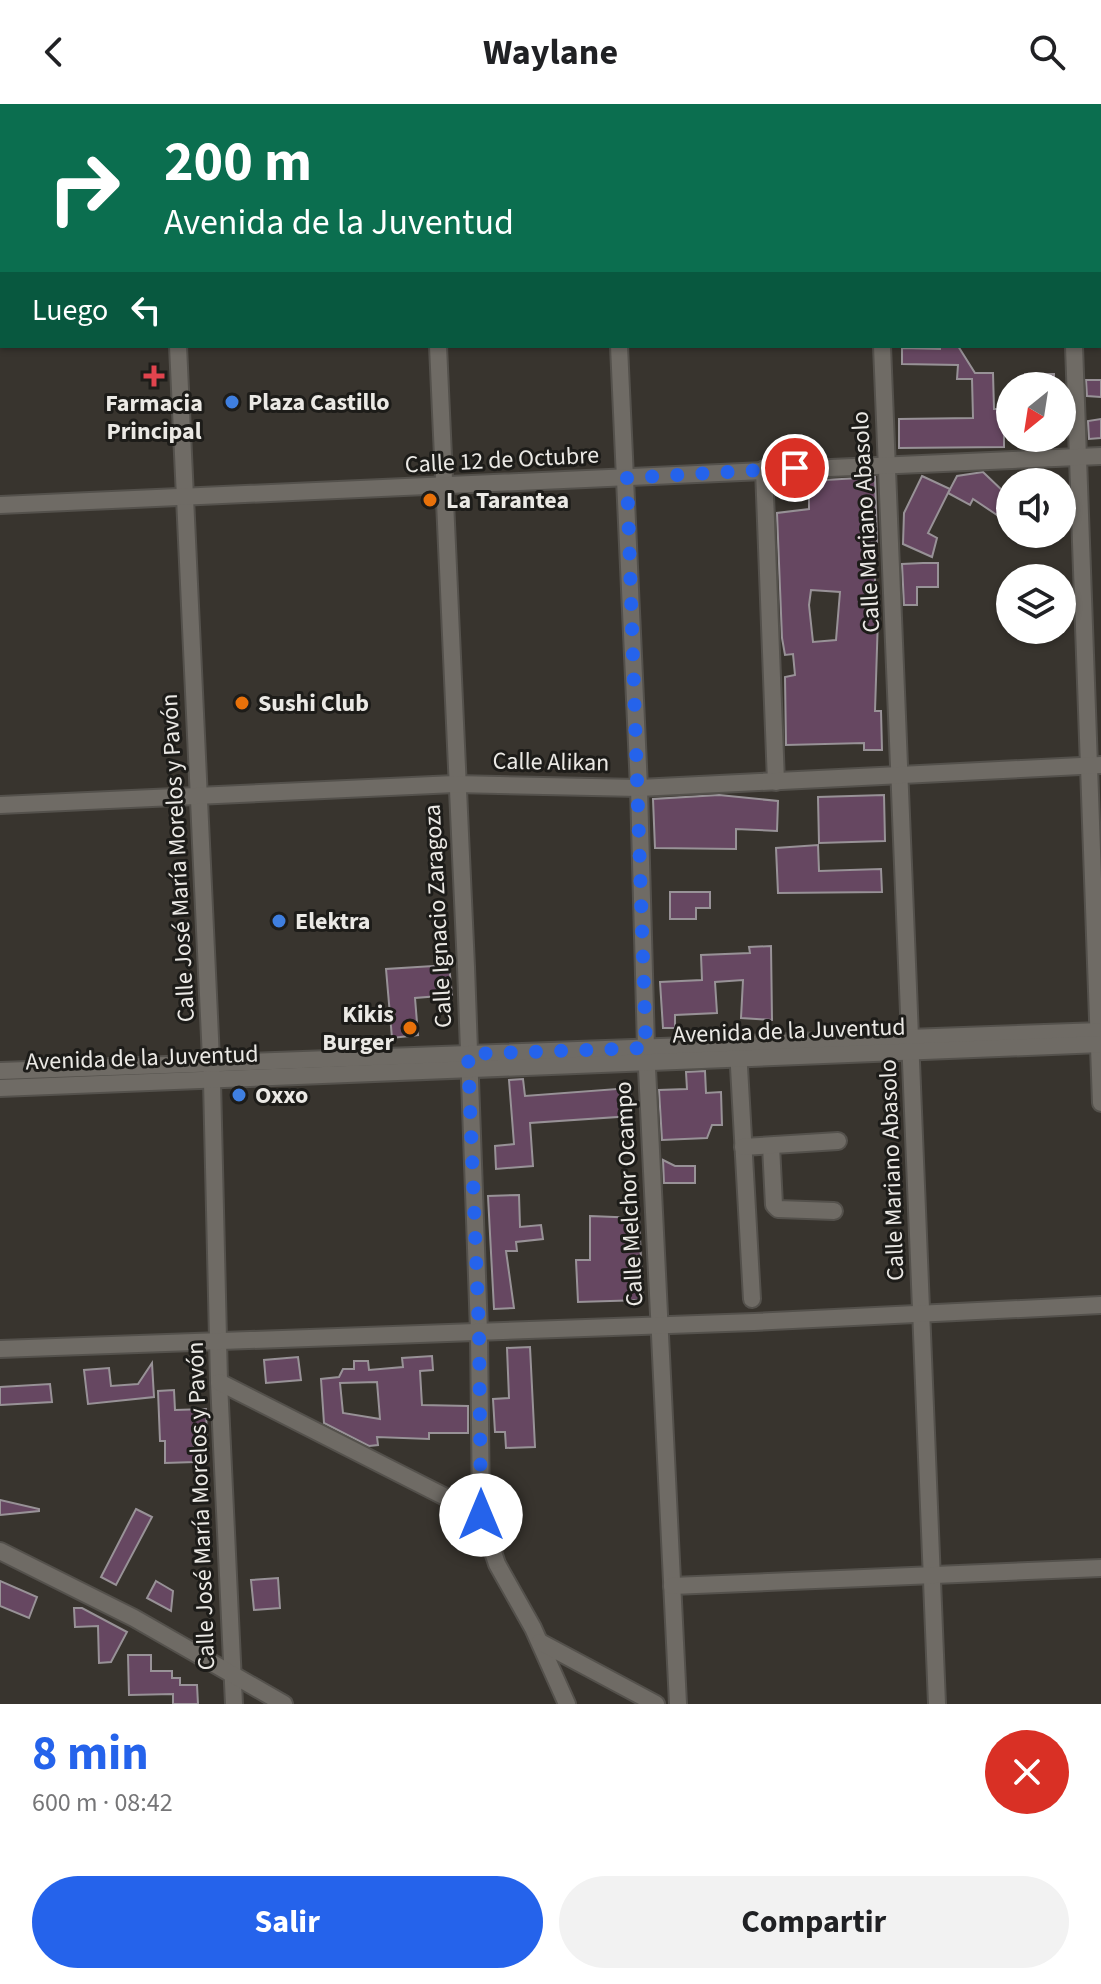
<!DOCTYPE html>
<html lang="es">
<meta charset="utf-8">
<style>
:root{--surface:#fff;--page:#f2f2f2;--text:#202124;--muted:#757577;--accent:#2563eb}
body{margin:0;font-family:"Source Sans 3",sans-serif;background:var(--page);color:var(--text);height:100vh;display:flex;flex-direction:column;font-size:30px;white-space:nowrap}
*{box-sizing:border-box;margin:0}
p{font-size:26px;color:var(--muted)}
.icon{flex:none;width:44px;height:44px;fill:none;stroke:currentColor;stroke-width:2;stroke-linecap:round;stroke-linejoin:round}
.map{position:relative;height:1600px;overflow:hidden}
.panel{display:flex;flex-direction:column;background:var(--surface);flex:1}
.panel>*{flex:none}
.hud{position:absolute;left:0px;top:0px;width:1102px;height:244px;box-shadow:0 2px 6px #0004;background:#0b6e4f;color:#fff;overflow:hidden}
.needle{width:52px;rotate:210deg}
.controls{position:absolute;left:996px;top:268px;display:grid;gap:16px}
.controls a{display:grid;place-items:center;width:80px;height:80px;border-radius:50%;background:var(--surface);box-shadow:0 2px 6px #0004;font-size:40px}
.pin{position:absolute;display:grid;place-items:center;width:68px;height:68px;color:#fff;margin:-34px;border:4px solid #fff;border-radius:50%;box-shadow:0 2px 8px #0007}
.me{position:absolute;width:88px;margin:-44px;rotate:0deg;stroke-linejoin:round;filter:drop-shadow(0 0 6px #0008)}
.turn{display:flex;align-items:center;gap:28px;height:168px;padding:0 32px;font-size:36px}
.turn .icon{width:104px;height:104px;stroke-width:2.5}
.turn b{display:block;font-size:56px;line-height:68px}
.then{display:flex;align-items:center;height:76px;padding:0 32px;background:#0003;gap:16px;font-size:30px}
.round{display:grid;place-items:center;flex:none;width:84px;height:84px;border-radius:42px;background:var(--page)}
.head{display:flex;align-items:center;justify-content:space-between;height:136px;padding:0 32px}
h1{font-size:48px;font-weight:700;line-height:60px;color:var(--accent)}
.action{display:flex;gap:16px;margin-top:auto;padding:16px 32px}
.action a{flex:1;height:92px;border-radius:48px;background:var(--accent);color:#fff;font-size:32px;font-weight:700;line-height:92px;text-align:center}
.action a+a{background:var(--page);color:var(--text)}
header{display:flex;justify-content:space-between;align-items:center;height:104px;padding:0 32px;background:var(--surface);font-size:36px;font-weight:700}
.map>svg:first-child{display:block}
.building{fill:#664761;stroke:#989297;stroke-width:2;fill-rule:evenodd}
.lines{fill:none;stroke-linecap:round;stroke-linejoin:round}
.minor-casing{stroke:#54514c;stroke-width:20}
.minor{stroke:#6f6b65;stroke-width:16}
.route{stroke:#2563eb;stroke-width:14;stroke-dasharray:0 25.2}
.health-dot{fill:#e0444e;stroke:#1d1c19;stroke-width:3}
.shop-dot{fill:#3f7fe0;stroke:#1d1c19;stroke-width:3}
.food-dot{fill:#e8710a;stroke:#1d1c19;stroke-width:3}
.labels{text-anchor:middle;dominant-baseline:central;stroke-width:6;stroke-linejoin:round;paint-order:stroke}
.poi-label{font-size:24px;font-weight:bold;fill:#ebe9e5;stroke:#1d1c19;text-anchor:start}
.street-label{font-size:24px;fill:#ebe9e5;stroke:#1d1c19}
</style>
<header><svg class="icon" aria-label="back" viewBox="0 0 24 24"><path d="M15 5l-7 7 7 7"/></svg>Waylane<svg class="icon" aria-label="search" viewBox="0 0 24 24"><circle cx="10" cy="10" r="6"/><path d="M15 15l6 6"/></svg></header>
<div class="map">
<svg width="1101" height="1600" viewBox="0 0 1101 1600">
<rect width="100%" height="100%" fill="#38342e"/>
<!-- building -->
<g class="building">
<path d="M940,242h18l17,27h18l1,36h16v23h-6v15l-105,1v-29l74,-1 -1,-39h-15l1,-14 -56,-1v-16l38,1z"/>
<path d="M1025,270h29v12h-28z"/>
<path d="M1086,276h15v17l-14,-1z"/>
<path d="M1101,315v19l-12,1 -1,-18z"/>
<path d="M983,368l23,22 -9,21 -24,-16 -3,6 -22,-12 9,-17z"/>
<path d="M922,372l28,13 -22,44 9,5 -5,19 -29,-13 1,-31z"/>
<path d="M875,373l2,65h-5l6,75 -3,94h6l1,39h-18v-7l-78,2 -1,-68 10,-2 -2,-21 -8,1 -3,-17 -5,-125 32,-4v-28zM811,486l29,2 -4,48 -23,2 -4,-37z"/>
<path d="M923,459h15v24h-21v18h-13l-2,-41z"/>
<path d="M719,691l59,6 -1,30 -41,-2v20l-81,-1 -2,-49z"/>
<path d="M884,691l1,46 -66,2 -1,-46z"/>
<path d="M818,741l1,26 62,-2 1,23 -104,1 -2,-45z"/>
<path d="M670,788h40v16h-14v11h-26z"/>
<path d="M771,842l1,74 -31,-2 2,-38 -28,2 2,31 -42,2v13h-12l-3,-46 42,-2 -1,-25 49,-2 -1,-6z"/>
<path d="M449,861l3,30 -37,3 3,37 -26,3 -6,-69z"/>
<path d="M705,967l1,22 15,-1 1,33h-10l-5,13 -45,2 -3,-50 28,-1 -1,-17z"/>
<path d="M523,975l2,17 105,-8 2,28 -102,7 3,43 -37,3 -1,-23 19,-2 -5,-64z"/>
<path d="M663,1056l12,6h20v17h-31z"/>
<path d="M519,1091l1,32 21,-2 2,14 -27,3 1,9h-11l8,57 -20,1 -6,-113z"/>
<path d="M590,1112l49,2 4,82 -65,2 -2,-42h14z"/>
<path d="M530,1243l5,100 -29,1 -1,-16h-10l-2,-33 16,-1 -2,-50z"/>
<path d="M432,1252l1,14 -13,1 2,34 46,1v27h-39v6l-52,-2 1,8 -9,1 -45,-23 -3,-44 18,-2 4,-8h11v-8h14l1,9 34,-3 -1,-9zM377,1278l3,37 -37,-6 -3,-30z"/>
<path d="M298,1253l3,23 -35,3 -2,-23z"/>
<path d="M152,1259l2,34 -66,7 -4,-34 25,-2 2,18 27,-2z"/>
<path d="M50,1280l2,18 -52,3v-18z"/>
<path d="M174,1286l1,20 31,-1 1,32h-13l1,21 -30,1v-22h-5l-2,-50z"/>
<path d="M0,1396l39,9v2l-39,4z"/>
<path d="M136,1405l16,8 -36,68 -15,-8z"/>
<path d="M278,1474l2,30 -26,2 -3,-30z"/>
<path d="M0,1477l37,16 -8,21 -29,-12z"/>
<path d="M156,1477l17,10 -2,20 -24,-13z"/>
<path d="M74,1504h8l45,24 -16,30 -12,1 -1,-37 -23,1z"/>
<path d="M128,1551h23v16h21v7h8v7h17l1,19h-25v-10l-44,1z"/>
</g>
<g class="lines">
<!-- minor casing -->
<g class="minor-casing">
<g id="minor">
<path d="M169,0v2"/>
<path d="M429,0v2"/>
<path d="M605,0v2"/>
<path d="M873,0v2"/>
<path d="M1062,0v2"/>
<path d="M1100,105h1"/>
<path d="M0,145h2"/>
<path d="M178,242l34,735 7,301 15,322"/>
<path d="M438,242l28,621 13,365 2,183 16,49 36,64 34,76"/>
<path d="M619,242l20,442 7,260 32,656"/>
<path d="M882,242l55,1358"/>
<path d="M1074,242l27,757"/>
<path d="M764,365l12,313"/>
<path d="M0,401l1101,-49"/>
<path d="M0,701l455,-21 184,4 462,-23"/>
<path d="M738,945l14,250"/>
<path d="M0,967l1101,-40"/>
<path d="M0,984l1101,-44"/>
<path d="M771,1042l3,59 4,4 56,2"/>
<path d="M743,1043l95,-6"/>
<path d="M0,1245l754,-27 347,-17"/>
<path d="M219,1278l262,133"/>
<path d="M0,1447l134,67 150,86"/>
<path d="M672,1482l429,-18"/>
<path d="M540,1538l116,62"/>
</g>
</g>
<!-- minor -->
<use href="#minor" class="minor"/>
</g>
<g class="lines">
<!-- route -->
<path class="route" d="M481,1411l-2,-183 -11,-278 178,-6 -19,-570 168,-10"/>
</g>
<!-- markers -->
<path class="health-dot" d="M150 260h8v8h8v8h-8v8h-8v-8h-8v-8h8z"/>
<g class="shop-dot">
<circle cx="232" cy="298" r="8"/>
<circle cx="279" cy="817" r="8"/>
<circle cx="239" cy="991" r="8"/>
</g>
<g class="food-dot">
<circle cx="430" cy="396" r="8"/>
<circle cx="242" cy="599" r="8"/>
<circle cx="410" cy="924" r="8"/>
</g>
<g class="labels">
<!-- poi labels -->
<g class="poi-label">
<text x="248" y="298">Plaza Castillo</text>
<text x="154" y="299" text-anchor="middle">Farmacia<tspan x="154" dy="28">Principal</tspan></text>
<text x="446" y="396">La Tarantea</text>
<text x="258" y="599">Sushi Club</text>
<text x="295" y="817">Elektra</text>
<text x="394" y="910" text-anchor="end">Kikis<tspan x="394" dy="28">Burger</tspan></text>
<text x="255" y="991">Oxxo</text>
</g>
<!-- street labels -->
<g class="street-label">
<text transform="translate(502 356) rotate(-3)">Calle 12 de Octubre</text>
<text transform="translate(866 418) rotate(-93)">Calle Mariano Abasolo</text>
<text transform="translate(551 658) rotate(1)">Calle Alikan</text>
<text transform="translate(178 754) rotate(-93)">Calle José María Morelos y Pavón</text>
<text transform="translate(438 812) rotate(-93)">Calle Ignacio Zaragoza</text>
<text transform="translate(789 927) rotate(-2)">Avenida de la Juventud</text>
<text transform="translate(142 954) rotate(-2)">Avenida de la Juventud</text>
<text transform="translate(892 1066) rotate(-92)">Calle Mariano Abasolo</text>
<text transform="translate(629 1090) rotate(-93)">Calle Melchor Ocampo</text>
<text transform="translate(201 1402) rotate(-92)">Calle José María Morelos y Pavón</text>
</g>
</g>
</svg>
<div class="controls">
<a><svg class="needle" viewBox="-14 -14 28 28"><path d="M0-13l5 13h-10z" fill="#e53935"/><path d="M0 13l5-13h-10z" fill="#757577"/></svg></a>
<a><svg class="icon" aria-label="sound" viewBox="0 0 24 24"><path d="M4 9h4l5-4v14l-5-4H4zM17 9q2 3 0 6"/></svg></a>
<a><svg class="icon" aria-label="layers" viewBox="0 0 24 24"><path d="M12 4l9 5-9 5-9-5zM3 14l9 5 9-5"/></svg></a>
</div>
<div class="pin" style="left:795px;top:364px;background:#d93025"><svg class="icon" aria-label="arrive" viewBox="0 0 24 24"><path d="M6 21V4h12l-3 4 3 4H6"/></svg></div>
<svg class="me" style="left:481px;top:1411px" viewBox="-20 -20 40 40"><circle r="19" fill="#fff"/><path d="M0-13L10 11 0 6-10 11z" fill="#2563eb"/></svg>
<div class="hud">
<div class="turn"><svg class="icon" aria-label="right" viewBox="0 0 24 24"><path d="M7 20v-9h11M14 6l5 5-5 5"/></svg><div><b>200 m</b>Avenida de la Juventud</div></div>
<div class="then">Luego<svg class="icon" aria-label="left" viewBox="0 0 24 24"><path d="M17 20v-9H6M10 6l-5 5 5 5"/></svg></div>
</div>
</div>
<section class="panel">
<div class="head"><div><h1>8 min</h1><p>600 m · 08:42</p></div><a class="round" style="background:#d93025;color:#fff"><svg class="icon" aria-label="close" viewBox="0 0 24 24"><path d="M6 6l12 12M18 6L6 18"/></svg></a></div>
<div class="action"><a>Salir</a><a>Compartir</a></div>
</section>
